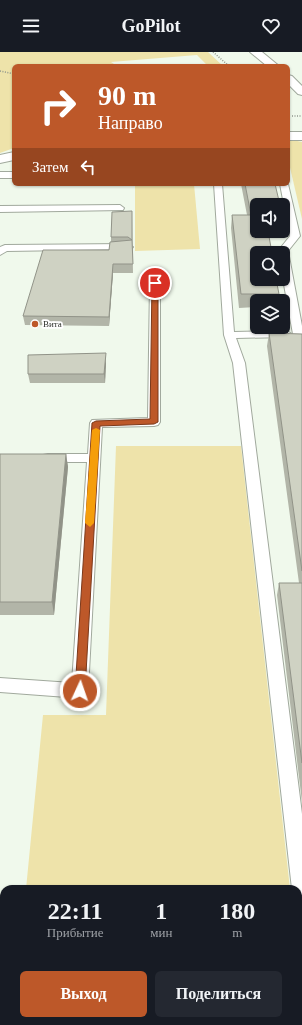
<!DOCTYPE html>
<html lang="ru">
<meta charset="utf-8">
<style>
:root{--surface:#171b24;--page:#242831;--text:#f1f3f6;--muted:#9ea1a6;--accent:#bd5829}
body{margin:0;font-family:"Times New Roman",serif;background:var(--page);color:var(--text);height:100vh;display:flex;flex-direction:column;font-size:15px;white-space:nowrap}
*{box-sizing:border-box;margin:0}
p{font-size:13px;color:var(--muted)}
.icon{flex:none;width:22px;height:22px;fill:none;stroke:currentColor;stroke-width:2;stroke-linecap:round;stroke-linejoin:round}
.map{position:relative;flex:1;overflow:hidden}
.drawer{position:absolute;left:0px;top:833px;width:302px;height:140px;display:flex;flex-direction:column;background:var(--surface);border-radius:12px 12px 0 0;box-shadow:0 1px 3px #0004}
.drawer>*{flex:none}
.top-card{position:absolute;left:12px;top:12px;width:278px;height:122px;border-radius:6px;box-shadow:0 1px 3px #0004;background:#bd5829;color:#fff;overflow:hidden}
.buttons{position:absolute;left:250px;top:146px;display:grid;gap:8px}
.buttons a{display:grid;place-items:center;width:40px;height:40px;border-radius:6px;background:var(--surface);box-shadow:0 1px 3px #0004;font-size:20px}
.pin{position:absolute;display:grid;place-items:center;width:34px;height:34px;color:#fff;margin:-17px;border:2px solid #fff;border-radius:50%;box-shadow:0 1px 4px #0007}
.me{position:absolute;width:44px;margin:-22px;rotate:3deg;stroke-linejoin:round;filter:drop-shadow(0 0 3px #0008)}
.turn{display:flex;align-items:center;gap:14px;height:84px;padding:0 20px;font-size:18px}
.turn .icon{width:52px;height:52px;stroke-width:2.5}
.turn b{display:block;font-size:28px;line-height:34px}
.then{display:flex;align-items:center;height:38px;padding:0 20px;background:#0003;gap:8px;font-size:15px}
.eta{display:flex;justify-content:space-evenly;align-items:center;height:68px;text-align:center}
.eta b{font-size:24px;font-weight:700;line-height:28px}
.action{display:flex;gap:8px;margin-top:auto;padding:8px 20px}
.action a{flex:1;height:46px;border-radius:6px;background:var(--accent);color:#fff;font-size:16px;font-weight:700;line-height:46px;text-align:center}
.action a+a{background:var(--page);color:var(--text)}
header{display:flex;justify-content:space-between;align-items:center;height:52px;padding:0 20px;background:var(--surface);font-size:18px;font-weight:700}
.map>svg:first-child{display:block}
.green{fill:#eee3aa}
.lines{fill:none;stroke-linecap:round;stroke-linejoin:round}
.lane-casing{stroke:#a1a99d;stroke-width:2}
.street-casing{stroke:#a1a99d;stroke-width:2}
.secondary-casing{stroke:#a1a99d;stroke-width:2}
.path{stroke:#90968d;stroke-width:1.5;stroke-dasharray:1 1.5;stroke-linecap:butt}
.lane{fill:#fff;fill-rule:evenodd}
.street{fill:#fff;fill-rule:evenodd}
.secondary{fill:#fff;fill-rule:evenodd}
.wall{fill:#b2b5a8}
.shaded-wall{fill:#919388}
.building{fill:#cfd2c3;stroke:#919388}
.route{fill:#bd5829;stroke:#7b391b}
.slow{fill:#f59e0b}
.poi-dot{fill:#bd5829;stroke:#fff;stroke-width:1.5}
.labels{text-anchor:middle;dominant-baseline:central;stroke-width:3.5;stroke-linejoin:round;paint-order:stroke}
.far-poi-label{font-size:9px;fill:#2d302b;stroke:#fff;text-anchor:start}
</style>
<header><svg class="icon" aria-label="menu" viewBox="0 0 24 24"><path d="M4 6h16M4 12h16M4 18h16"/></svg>GoPilot<svg class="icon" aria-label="heart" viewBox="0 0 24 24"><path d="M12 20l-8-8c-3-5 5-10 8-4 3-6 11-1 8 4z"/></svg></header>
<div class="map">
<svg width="302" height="973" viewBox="0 0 302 973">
<rect width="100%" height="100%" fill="#f0f9ec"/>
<!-- green -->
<g class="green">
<path d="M0,0h208l15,14h-15l-11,-11 -86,7 6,4h-103v82l-14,5z"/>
<path d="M288,87l14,3v77l-14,-60z"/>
<path d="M135,132h59l6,65 -65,2z"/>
<path d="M116,394h125l49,443h-264l17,-174h63z"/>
<path d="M298,912l4,37v24h-289v-4h285z"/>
</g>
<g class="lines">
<!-- lane casing -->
<g class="lane-casing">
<g id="lane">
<rect x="0" y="120" width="14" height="6"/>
<path d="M214,132h8l12,148 53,-1 5,3 -5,3 -51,1 9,25 57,451v86l-4,-2v-9h-6l-59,-526 -9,-28z"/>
<path d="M280,132h8l12,52 -12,15 14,75v11l-8,-1 -1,-2 -10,-55v-26h-4l-1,-2 12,-15z"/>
<path d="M120,153l4,3 -1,2 -123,2v-6z"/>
<path d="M128,192l5,3 -2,2 -124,2 -7,4v-8l5,-2z"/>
<path d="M155,228l5,3v139l-2,3 -4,1 -52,1 -14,264 -2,5 -6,2 -80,-6v-14l72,5 15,-221h-39l-5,-1 -1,-3 1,-3 5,-1h40l2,-31 2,-3 56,-2 2,-135z"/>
<rect x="167" y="969" width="22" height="4"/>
</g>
</g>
<!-- street casing -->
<g class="street-casing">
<g id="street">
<rect x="288" y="80" width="14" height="8"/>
<path d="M14,100v8l-14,3v-8z"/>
</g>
</g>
<!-- secondary casing -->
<g class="secondary-casing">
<g id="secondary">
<path d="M250,0h12l17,14h-12z"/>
<path d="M288,23l4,1 10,10v9l-4,-1 -10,-10z"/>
</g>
</g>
<!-- path -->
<g class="path">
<path d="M213,0l16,14"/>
<path d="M0,19l14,3"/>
<path d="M292,64h10"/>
</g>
<!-- lane -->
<use href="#lane" class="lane"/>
<!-- street -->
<use href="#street" class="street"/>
<!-- secondary -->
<use href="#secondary" class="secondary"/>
</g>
<!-- wall -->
<g class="wall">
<path d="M241,132h34l-18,21 22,89 -1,7h-21v6l-18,1 -8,-80 1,-13h15z"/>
<path d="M132,159l1,62h-20l-4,53 -84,-1 -2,-9 86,-66 2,-8v-5z"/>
<path d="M269,281l33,1v468l-25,-207 2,-12h20l-32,-237z"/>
<path d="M106,311l-1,20h-75l-2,-9z"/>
<path d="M0,402h66l2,13 -14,148h-54z"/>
</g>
<!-- shaded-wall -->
<g class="shaded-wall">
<path d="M113,212v9l-4,53v-9z"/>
<path d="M106,301v10l-1,20 -1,-9z"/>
<path d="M66,402l2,13 -14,148 -2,-13z"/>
</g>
<!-- building -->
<g class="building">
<path d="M245,132h30l5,21h-23v26h11l4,22h-15v26h19l3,15h-38l-9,-79h19z"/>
<path d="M132,159v29l-4,-3h-17l1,-25z"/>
<path d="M132,188l1,24h-20l-4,53 -86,-1 20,-66h66l1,-8z"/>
<path d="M269,281l33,1v237z"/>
<path d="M106,301l-2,21h-76v-19z"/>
<path d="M0,402h66l-14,148h-52z"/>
<path d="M279,531h23v180z"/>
</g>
<!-- route -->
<path class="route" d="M155,229l3,2v139l-4,2 -54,2 -15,265 -1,3 -4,2 -4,-2 -1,-3 17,-268 4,-2 54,-2 2,-136z"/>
<!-- slow -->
<path class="slow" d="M96,376l4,2 -6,93 -4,4 -5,-4 7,-93z"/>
<!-- markers -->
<circle class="poi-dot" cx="35" cy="272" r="4"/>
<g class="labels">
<!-- far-poi labels -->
<g class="far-poi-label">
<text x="43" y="272">Вита</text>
</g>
</g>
</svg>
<div class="buttons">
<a><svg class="icon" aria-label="sound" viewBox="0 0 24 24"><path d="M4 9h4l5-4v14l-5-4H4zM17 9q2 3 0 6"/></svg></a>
<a><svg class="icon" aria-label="search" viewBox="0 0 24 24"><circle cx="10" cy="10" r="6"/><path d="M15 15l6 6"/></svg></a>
<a><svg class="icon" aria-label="layers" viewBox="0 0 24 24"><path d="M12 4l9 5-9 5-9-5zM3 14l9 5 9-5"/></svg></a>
</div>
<div class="pin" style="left:155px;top:231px;background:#d93025"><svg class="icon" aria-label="arrive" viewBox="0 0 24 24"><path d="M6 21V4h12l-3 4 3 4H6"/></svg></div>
<svg class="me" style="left:80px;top:639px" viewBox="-20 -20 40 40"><circle r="17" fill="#bd5829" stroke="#fff" stroke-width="3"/><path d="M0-11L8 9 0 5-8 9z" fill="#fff"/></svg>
<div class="top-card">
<div class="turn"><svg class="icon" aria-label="right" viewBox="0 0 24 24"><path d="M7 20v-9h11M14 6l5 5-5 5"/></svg><div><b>90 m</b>Направо</div></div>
<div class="then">Затем<svg class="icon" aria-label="left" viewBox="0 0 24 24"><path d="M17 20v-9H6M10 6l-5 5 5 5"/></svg></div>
</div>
<section class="drawer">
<div class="eta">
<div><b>22:11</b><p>Прибытие</p></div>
<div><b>1</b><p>мин</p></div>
<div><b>180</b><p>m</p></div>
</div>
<div class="action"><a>Выход</a><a>Поделиться</a></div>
</section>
</div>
